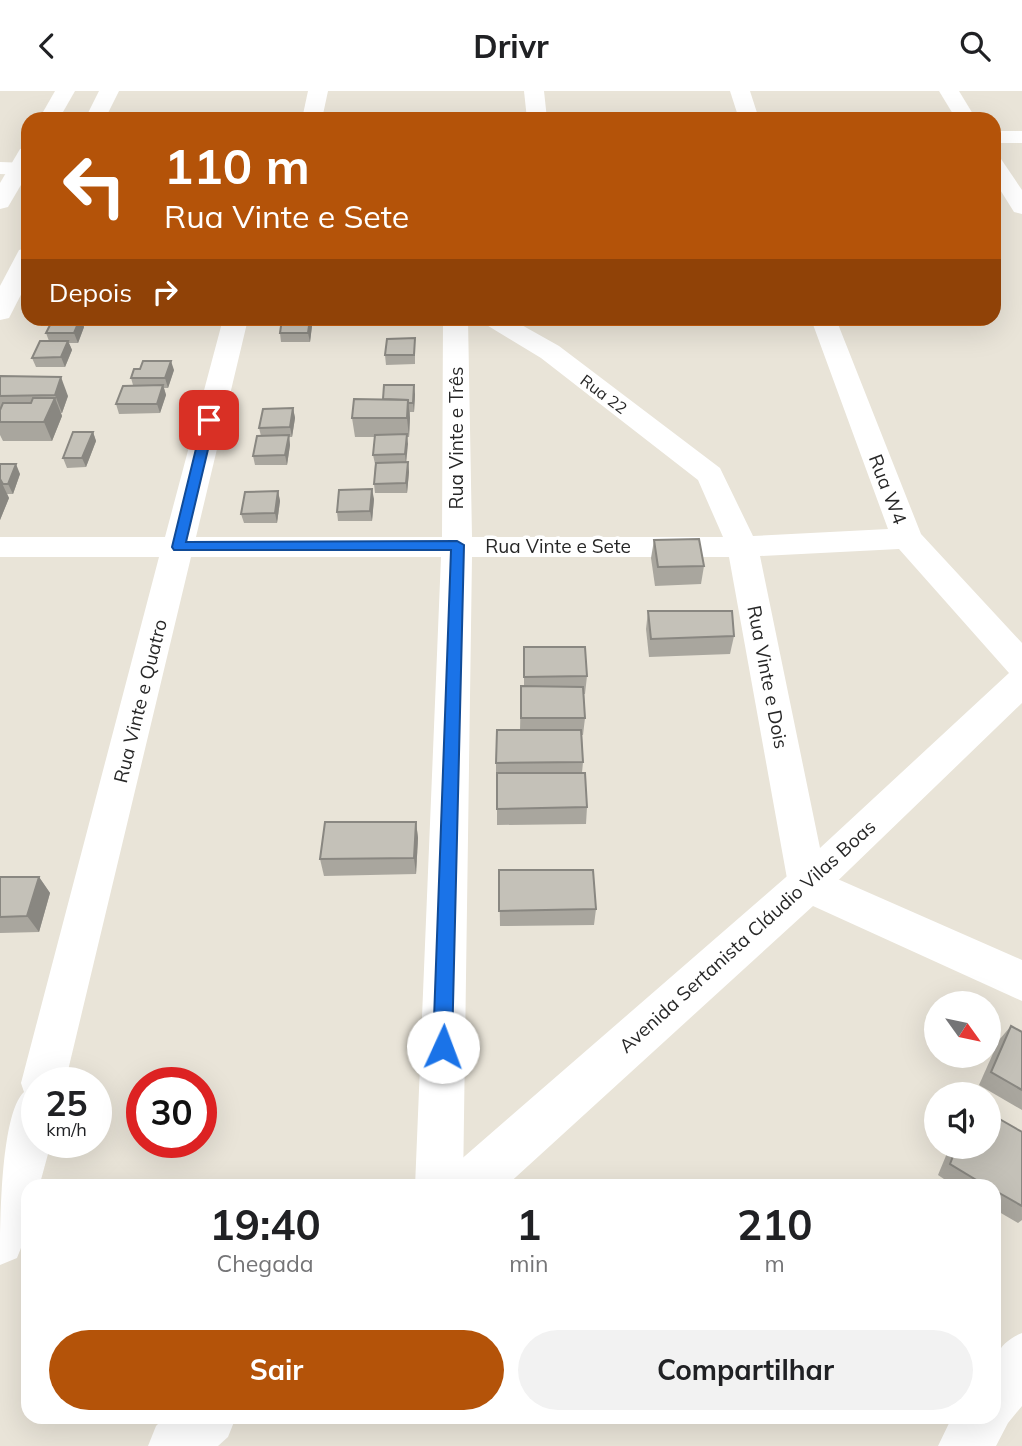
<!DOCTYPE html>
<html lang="pt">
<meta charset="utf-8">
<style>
:root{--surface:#fff;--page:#f2f2f2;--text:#202124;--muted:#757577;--accent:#b45309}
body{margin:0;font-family:Mulish,sans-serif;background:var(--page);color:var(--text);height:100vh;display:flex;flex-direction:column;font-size:26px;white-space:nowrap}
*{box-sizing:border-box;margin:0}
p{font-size:23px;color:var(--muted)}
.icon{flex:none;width:38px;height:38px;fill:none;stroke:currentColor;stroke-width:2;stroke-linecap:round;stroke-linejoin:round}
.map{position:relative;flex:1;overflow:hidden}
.drawer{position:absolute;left:21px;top:1088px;width:980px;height:245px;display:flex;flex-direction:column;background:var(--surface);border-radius:21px;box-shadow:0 7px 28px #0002}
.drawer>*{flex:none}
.top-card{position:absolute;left:21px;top:21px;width:980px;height:214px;border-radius:21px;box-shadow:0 7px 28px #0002;background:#b45309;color:#fff;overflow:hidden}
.needle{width:46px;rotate:123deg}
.tools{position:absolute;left:924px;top:900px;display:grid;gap:14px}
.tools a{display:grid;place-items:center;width:77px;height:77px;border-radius:50%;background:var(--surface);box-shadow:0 7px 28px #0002;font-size:35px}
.speed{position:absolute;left:21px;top:976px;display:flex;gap:14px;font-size:35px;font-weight:700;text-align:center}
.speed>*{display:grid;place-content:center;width:91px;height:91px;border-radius:50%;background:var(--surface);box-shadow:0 7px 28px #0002;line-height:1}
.speed small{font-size:18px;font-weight:400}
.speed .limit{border:10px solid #d22;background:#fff;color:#111}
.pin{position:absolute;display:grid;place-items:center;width:60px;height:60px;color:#fff;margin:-30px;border-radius:14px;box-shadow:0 4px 10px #0006}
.me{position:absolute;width:77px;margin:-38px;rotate:2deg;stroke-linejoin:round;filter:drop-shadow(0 0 5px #0008)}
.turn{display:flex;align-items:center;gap:24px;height:147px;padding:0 28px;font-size:32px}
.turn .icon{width:91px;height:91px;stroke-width:2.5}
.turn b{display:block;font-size:49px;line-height:60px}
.then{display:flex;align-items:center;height:66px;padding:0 28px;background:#0003;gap:14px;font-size:26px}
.eta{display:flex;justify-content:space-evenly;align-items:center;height:119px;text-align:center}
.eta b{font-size:42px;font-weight:700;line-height:49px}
.primary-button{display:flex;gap:14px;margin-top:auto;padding:14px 28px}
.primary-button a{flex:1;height:80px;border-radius:42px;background:var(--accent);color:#fff;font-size:28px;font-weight:700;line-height:80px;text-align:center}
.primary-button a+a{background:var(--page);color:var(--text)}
header{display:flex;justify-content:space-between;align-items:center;height:91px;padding:0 28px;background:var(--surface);font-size:32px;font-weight:700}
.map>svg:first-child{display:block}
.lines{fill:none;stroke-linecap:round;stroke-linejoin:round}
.minor{fill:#fff;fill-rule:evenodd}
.tertiary{fill:#fff;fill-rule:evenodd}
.wall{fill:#a9a69e}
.shaded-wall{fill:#898781}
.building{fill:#c4c1b8;stroke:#898781;stroke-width:2}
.route{fill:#1a73e8;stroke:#114b97;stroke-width:2}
.labels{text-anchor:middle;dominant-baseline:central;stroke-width:7;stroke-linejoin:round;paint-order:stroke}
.far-street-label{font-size:16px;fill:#272727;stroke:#fff}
.street-label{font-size:19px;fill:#272727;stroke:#fff}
</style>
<header><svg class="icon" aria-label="back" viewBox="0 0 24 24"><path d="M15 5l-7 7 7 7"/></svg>Drivr<svg class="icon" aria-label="search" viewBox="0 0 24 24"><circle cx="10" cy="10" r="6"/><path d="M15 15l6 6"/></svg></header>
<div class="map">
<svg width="1022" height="1355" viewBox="0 0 1022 1355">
<rect width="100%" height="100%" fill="#e9e4d8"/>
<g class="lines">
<!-- minor -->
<g class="minor">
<path d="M308,0h20l-6,28h-20z"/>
<path d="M524,0h20l3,28h-20z"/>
<path d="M730,0h20l9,28h-20z"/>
<path d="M939,0h20l17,28h-20z"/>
<rect x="994" y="40" width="28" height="12"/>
<path d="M994,66l7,2 21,31v24l-8,-2 -20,-32z"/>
<path d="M0,71l28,1v12l-28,-1z"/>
<path d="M223,228h25l-52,218h246l1,-218h25l4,218h251l-25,-57 -157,-122 -56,-34 -3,-5h29l48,27 161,122 33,68 135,-7 -77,-210h25l85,215 101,109v60l-200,193 -14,5 -14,-5 -6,-12 -59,-327h-257l-9,630h-48l26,-630h-250l-126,526h-28v60h14l-12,44h-11c0,26 0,47 -11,71l-17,7c0,-36 0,-151 24,-173l-3,-9 138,-526h-159v-20h165zM899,458l110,124 -189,175 -60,-292z"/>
<path d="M1022,1242v73l-14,17 -12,23h-58l14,-29h42c0,-36 -11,-68 28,-84z"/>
</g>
<!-- tertiary -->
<g class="tertiary">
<path d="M55,0h20l-16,28h-20z"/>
<path d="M99,0h20l-14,28h-20z"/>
<path d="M28,56v26l-20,34 -8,2v-26l20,-34z"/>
<path d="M28,157v33l-19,37 -9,2v-34l19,-36z"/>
<path d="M808,775l214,94v41l-209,-95 -308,281h-62l7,-18 343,-298z"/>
<path d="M165,1326h71l-8,20 -10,9h-70l8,-20z"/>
</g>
</g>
<!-- wall -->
<g class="wall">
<path d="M53,228h35l-2,3h-3l1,5 -6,16h-9l3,7 -7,17h-29l-4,-9 17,-17 -3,-8z"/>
<path d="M282,228h32l-1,1h-2l1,6 -2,16h-29l-1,-9z"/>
<path d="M415,247v26l-29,1 -1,-10z"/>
<path d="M140,278l34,1 -6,18h-4l2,7 -6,18 -41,1 -3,-10 17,-19 -2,-7z"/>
<path d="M0,285l68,20 -6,17h-1l1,3 -10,25h-49l-3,-6z"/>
<path d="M415,303l-1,18h-4l-1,25h-2l-1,25h2l1,10 -2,21h-32l-1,-9 1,-20 -2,-9 2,-18h-20l-3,-19 31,-19z"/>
<path d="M293,317l2,10 -3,19h-3l1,8 -3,20h-32l-2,-9 8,-20 -2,-8z"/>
<path d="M93,341l3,9 -10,26 -19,1 -4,-10z"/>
<path d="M0,373l20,10 -7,20h-6l2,4 -9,22z"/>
<path d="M278,400l2,10 -3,22h-33l-3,-9z"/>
<path d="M374,408l-2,22h-34l-1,-9z"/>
<path d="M654,449l50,26 -3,18 -46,2 -4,-28z"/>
<path d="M648,520l86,25 -4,18 -81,3 -3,-28z"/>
<path d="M524,556l63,29 -2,18h-1l1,24 -2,17h-1l1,27 -1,11 5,34 -1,17 -89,1v-45h-1v-17l24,-33 1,-44h3z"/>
<path d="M416,731l2,16 -2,36 -92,2 -4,-17z"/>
<path d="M499,779l97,39 -2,16 -94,1z"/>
<path d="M0,786h39l11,16 -11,39 -39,1z"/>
<path d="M1011,935l11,6v78l-43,-25 20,-45z"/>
<path d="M1022,1041v88l-4,3 -24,-14v-22h-38l-18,-12 12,-29h39z"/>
</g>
<!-- shaded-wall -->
<g class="shaded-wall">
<path d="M80,228l4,8 -6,16 -4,-10z"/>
<path d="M310,228l2,7 -2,16 -2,-9z"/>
<path d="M68,250l4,9 -7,17 -4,-10z"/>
<path d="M171,270l3,9 -6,18 -3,-10z"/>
<path d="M61,286l7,19 -6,17 -7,-18z"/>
<path d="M163,294l3,10 -6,18 -3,-9z"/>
<path d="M414,294l1,9 -1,18 -1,-9z"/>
<path d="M55,307l7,18 -10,25 -8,-19z"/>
<path d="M408,309l2,18 -1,19 -2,-19z"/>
<path d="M293,317l2,10 -3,19 -2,-10z"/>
<path d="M93,341l3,9 -10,26 -4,-9z"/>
<path d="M407,343l1,10 -2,20 -1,-10z"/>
<path d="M289,344l1,10 -3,20 -2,-10z"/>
<path d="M408,371l1,10 -2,21 -1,-10z"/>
<path d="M16,373l4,10 -7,20 -5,-10z"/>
<path d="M0,388l9,19 -9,22z"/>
<path d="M372,398l2,10 -2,22 -2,-10z"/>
<path d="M278,400l2,10 -3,22 -2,-10z"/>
<path d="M416,731l2,16 -2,36 -2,-16z"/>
<path d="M39,786l11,16 -11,39 -12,-16z"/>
</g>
<!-- building -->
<g class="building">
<path d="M53,228h27l-6,14h-28z"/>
<path d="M282,228h28l-2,14h-28z"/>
<path d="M415,247l-1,17h-29l2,-16z"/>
<path d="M40,250h28l-7,16 -29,1z"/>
<path d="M143,270h28l-6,17h-34l3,-9h6z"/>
<path d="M0,285l61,1 -6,18 -55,1z"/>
<path d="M163,294l-6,19h-41l7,-18z"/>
<path d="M384,294h30l-1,18h-5v-3l-25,-1z"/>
<path d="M33,307h22l-11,24h-44v-12l3,-7h28z"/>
<path d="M354,308l54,1 -1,18h-55z"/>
<path d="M293,317l-3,19 -31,1 4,-19z"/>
<path d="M73,341h20l-11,26h-19z"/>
<path d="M407,343l-2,20 -32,1 2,-20z"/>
<path d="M289,344l-4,20 -32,1 4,-20z"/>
<path d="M408,371l-2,21 -32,1 2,-21z"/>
<path d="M0,373h16l-8,20h-5l-3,-5z"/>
<path d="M372,398l-2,22 -33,1 2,-22z"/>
<path d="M278,400l-3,22 -34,1 4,-22z"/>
<path d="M699,448l5,27 -46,1 -4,-27z"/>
<path d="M648,520h84l2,25 -83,3z"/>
<path d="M524,556h61l2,29 -63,1z"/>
<path d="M521,595l62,1 2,31h-64z"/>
<path d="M497,639h84l2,32 -87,1z"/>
<path d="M497,682h88l2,34 -90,2z"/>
<path d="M325,731h91l-2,36 -94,1z"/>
<path d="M499,779h94l3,39 -97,2z"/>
<path d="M0,786h39l-12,39 -27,1z"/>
<path d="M1011,935l11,6v58l-31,-18z"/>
<path d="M989,1022l33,19v74l-28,-16v-3h-6l-38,-23 7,-18h32z"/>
</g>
<!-- route -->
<path class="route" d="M209,325l6,4 -29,122 271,-1 7,4 -12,502 -3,7 -6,2 -7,-2 -3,-7 18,-497h-277l-2,-3 31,-127z"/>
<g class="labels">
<!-- far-street labels -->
<g class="far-street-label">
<text transform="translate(604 303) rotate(37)">Rua 22</text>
</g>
<!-- street labels -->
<g class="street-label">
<text transform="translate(456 347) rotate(-90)">Rua Vinte e Três</text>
<text transform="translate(888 398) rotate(69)">Rua W4</text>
<text x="558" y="455">Rua Vinte e Sete</text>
<text transform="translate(768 586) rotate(79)">Rua Vinte e Dois</text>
<text transform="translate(140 610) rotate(-76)">Rua Vinte e Quatro</text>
<text transform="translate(747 845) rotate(-42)">Avenida Sertanista Cláudio Vilas Boas</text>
</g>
</g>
</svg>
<div class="tools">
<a><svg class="needle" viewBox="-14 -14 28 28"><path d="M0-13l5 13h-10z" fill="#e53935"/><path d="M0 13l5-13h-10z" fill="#757577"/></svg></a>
<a><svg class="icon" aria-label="sound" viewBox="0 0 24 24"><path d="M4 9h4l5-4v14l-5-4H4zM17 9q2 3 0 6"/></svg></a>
</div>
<div class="speed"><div>25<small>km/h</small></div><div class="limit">30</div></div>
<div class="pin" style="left:209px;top:329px;background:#d93025"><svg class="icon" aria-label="arrive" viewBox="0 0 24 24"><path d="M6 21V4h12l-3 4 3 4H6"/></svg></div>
<svg class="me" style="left:443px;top:956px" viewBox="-20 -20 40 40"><circle r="19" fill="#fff"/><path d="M0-13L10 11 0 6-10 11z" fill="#1a73e8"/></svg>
<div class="top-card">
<div class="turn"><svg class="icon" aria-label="left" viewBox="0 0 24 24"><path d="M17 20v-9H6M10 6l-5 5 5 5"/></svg><div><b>110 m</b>Rua Vinte e Sete</div></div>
<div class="then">Depois<svg class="icon" aria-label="right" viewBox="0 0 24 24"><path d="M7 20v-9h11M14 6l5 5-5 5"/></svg></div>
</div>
<section class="drawer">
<div class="eta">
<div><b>19:40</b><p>Chegada</p></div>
<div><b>1</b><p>min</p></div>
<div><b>210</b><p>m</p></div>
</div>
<div class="primary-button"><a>Sair</a><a>Compartilhar</a></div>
</section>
</div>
